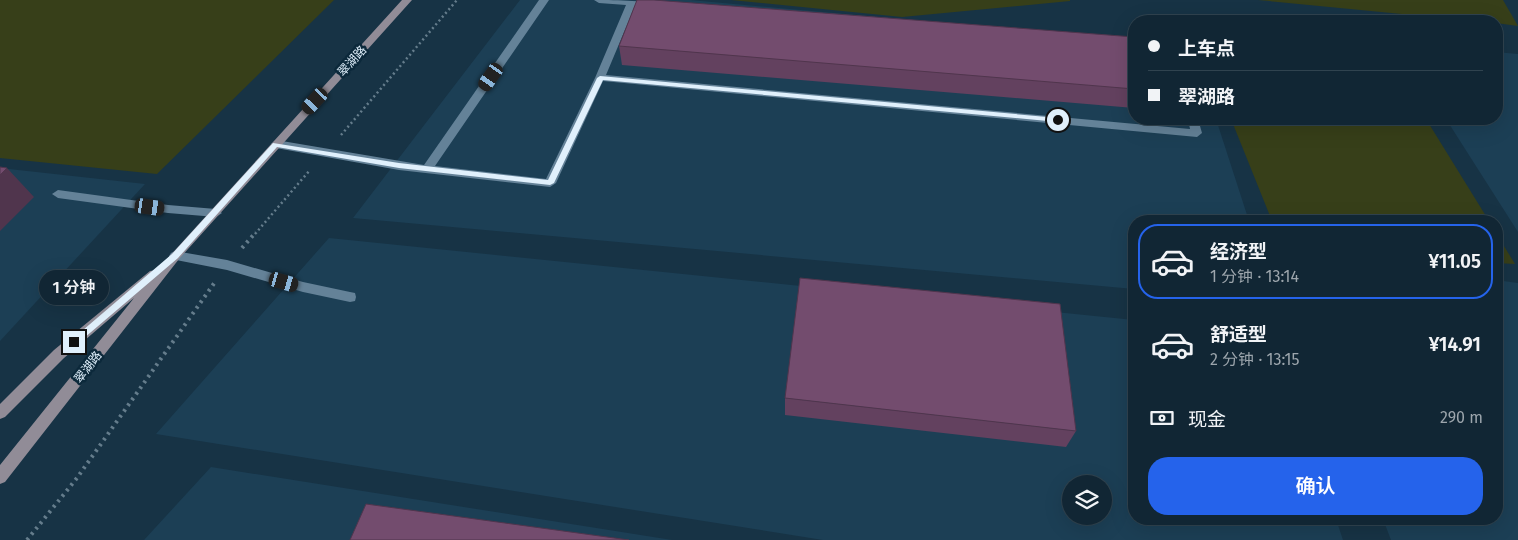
<!DOCTYPE html>
<html lang="zh">
<head>
<meta charset="utf-8">
<style>
  body { margin:0; font-family:"Fira Sans","Noto Sans SC",sans-serif; background:#1e3240; color:#f1f3f6; height:100vh; display:flex; flex-direction:column; font-size:19px; white-space:nowrap }
  * { box-sizing:border-box; margin:0 }
  p { font-size:16px; color:#9ca5ac }
  .icon { flex:none; width:28px; height:28px; fill:none; stroke:currentColor; stroke-width:2; stroke-linecap:round; stroke-linejoin:round }
  .map { position:relative; flex:1; overflow:hidden }
  .side { position:absolute; left:1128px; top:215px; width:375px; height:310px; display:flex; flex-direction:column; background:#112634; border-radius:20px; box-shadow:0 5px 20px #0002,0 0 0 1px #30434f }
  .side>* { flex:none }
  .hud { position:absolute; left:1128px; top:15px; width:375px; height:110px; border-radius:20px; box-shadow:0 5px 20px #0002,0 0 0 1px #30434f; display:grid; align-content:center; height:110px; padding:0 20px; background:#112634 }
  .buttons { position:absolute; left:1062px; top:475px; display:grid; gap:10px }
  .buttons a { display:grid; place-items:center; width:50px; height:50px; border-radius:50%; background:#112634; box-shadow:0 5px 20px #0002,0 0 0 1px #30434f; font-size:25px }
  .end { position:absolute; width:22px; height:22px; margin:-11px; border:6px solid #e0f0fc; background:#111; box-shadow:0 0 0 2px #111 }
  .from { border-radius:50% }
  .bubble { position:absolute; height:35px; border-radius:18px; background:#112634; box-shadow:0 5px 20px #0002,0 0 0 1px #30434f; font-size:16px; font-weight:600; line-height:35px; text-align:center }
  .car { position:absolute; width:15px; height:30px; margin:-15px -8px; border-radius:6px; box-shadow:0 0 4px 1px #0007; background:linear-gradient(#222 24%,#8ab4d8 0 40%,#222 0 76%,#8ab4d8 0 86%,#222 0) }
  .hud b { display:flex; align-items:center; gap:18px; height:48px; font-size:19px }
  .hud b+b { border-top:1px solid #30434f }
  .hud i { width:12px; height:12px; background:#f1f3f6 }
  ul { padding:9px 0 0; list-style:none }
  li { display:flex; align-items:center; gap:15px; height:75px; margin:0 10px 8px; padding:0 10px; border:2px solid transparent; border-radius:20px }
  li div { flex:1 }
  li b { display:block; font-size:19px }
  li em { font-style:normal; font-weight:600 }
  li.active { border-color:#2563eb }
  li>.icon { width:45px; height:45px; stroke-width:1.5 }
  .pay { display:flex; align-items:center; gap:12px; height:55px; padding:0 20px; font-size:19px }
  .pay p { margin-inline-start:auto }
  .action { display:flex; gap:10px; margin-top:auto; padding:10px 20px }
  .action a { flex:1; height:58px; border-radius:20px; background:#2563eb; color:#fff; font-size:20px; font-weight:600; line-height:58px; text-align:center }
  .map>svg:first-child { display:block }
  .built { fill:#1c3f55; fill-rule:evenodd }
  .green { fill:#373f19 }
  .lines { fill:none; stroke-linecap:round; stroke-linejoin:round }
  .path-far1 { stroke:#657d8c; stroke-width:2.5; stroke-dasharray:2 3; stroke-linecap:butt }
  .path { stroke:#657d8c; stroke-width:4; stroke-dasharray:2.5 4.5; stroke-linecap:butt }
  .lane { fill:#648298; fill-rule:evenodd }
  .secondary { fill:#918c97; fill-rule:evenodd }
  .wall { fill:#63415f }
  .shaded-wall { fill:#50354d }
  .building { fill:#734c6e; stroke:#50354d }
  .route { fill:#e0f0fc }
  .labels { text-anchor:middle; stroke-width:5; stroke-linejoin:round; paint-order:stroke }
  .street-label { font-size:12px; fill:#e0f0fc; stroke:#0c293b }
</style>
</head>
<body>
<div class="map">
<svg width="1518" height="540" viewBox="0 0 1518 540">
  <rect width="100%" height="100%" fill="#173345"/>
  <g class="built">
    <path d="M520 0H690L1134 40V119H1216L1249 221H1134V289L353 218Z"/>
    <path d="M1496 52 1518 54V232L1446 119H1496Z"/>
    <path d="M0 168 145 184 0 341Z"/>
    <path d="M329 238 1134 320V519H1336L1343 540H823L156 434ZM1071 484H1104V516H1071Z"/>
    <path d="M1496 280 1518 283V540H1391L1383 519H1496Z"/>
    <path d="M211 467 672 540H144Z"/>
  </g>
  <g class="green">
    <path d="M0 0H334L157 174 0 158Z"/>
    <path d="M731 0H1070V1L902 17Z"/>
    <path d="M1258 0H1503L1518 26 1496 23V21H1474Z"/>
    <path d="M1231 119H1426L1489 221H1272Z"/>
    <path d="M1496 233 1515 264 1496 263Z"/>
  </g>
  <g class="lines">
    <g class="path-far1">
      <path d="M341 135 457 0"/>
      <path d="M255 234 310 170"/>
    </g>
    <g class="path">
      <path d="M242 248 256 232"/>
      <path d="M27 540 77 478 215 282"/>
    </g>
    <g class="lane">
      <path d="M539 0H549L435 166 546 179 595 78 626 5 599 3 594 0C609 0 647 0 658 5L653 8 635 6 606 75 1190 129 1188 119H1198L1202 133 1197 137 603 81 556 183 550 187 399 170 276 148 271 144 276 140 424 165Z"/>
      <path d="M58 190 168 205 216 209 222 213 216 217 168 213 58 198 52 194Z"/>
      <path d="M175 251 227 260 303 282 350 292 355 293 356 297 355 301 350 302 303 292 227 270 171 259 169 256 171 253Z"/>
    </g>
    <path class="secondary" d="M402 0H412L179 259 5 482 0 484V465L134 298 64 358 5 417 0 419V404L54 350 150 271 157 270Z"/>
  </g>
  <g class="wall">
    <path d="M1134 37V108L622 65 619 46Z"/>
    <path d="M785 398 1076 431 1066 447 785 415Z"/>
  </g>
  <path class="shaded-wall" d="M7 168 34 197 0 231V175Z"/>
  <g class="building">
    <path d="M637 0H654L1134 37V89L619 46Z"/>
    <path d="M0 167 7 168 0 175Z"/>
    <path d="M800 278 1060 304 1076 431 785 398Z"/>
    <path d="M366 504 629 540H350Z"/>
  </g>
  <path class="route" d="M600 76 1058 118 1061 120 1058 122 603 80 554 183 550 185 399 168 277 147 178 258 77 344 74 345 69 342 172 254 273 143 399 163 548 180 597 78Z"/>
  <g class="labels">
    <g class="street-label">
      <text transform="translate(352 61) rotate(-48)" y="4">翠湖路</text>
      <text transform="translate(88 367) rotate(-52)" y="4">翠湖路</text>
    </g>
  </g>
</svg>
<div class="buttons">
<a><svg class="icon" aria-label="layers" viewBox="0 0 24 24"><path d="M12 4l9 5-9 5-9-5zM3 14l9 5 9-5"/></svg></a>
</div>
<i class="end from" style="left:1058px;top:120px"></i>
<i class="end" style="left:74px;top:342px"></i>
<div class="bubble" style="left:39px;top:270px;width:70px">1 分钟</div>
<i class="car" style="left:491px;top:77px;rotate:215deg"></i>
<i class="car" style="left:315px;top:101px;rotate:223deg"></i>
<i class="car" style="left:150px;top:207px;rotate:98deg"></i>
<i class="car" style="left:284px;top:282px;rotate:106deg"></i>
<div class="hud">
<b><i class="from"></i>上车点</b>
<b><i></i>翠湖路</b>
</div>
<section class="side">
<ul>
<li class="active"><svg class="icon" aria-label="car" viewBox="0 0 24 24"><path d="M5 17H2v-5l4-1 3-4h7l3 4 3 1v5h-3M9 17h6M6 11h13"/><circle cx="7" cy="17" r="2"/><circle cx="17" cy="17" r="2"/></svg><div><b>经济型</b><p>1 分钟 · 13:14</p></div><em>¥11.05</em></li>
<li><svg class="icon" aria-label="car" viewBox="0 0 24 24"><path d="M5 17H2v-5l4-1 3-4h7l3 4 3 1v5h-3M9 17h6M6 11h13"/><circle cx="7" cy="17" r="2"/><circle cx="17" cy="17" r="2"/></svg><div><b>舒适型</b><p>2 分钟 · 13:15</p></div><em>¥14.91</em></li>
</ul>
<div class="pay"><svg class="icon" aria-label="cash" viewBox="0 0 24 24"><path d="M3 7h18v10H3z"/><circle cx="12" cy="12" r="2"/></svg>现金<p>290 m</p></div>
<div class="action"><a>确认</a></div>
</section>
</div>
</body>
</html>
